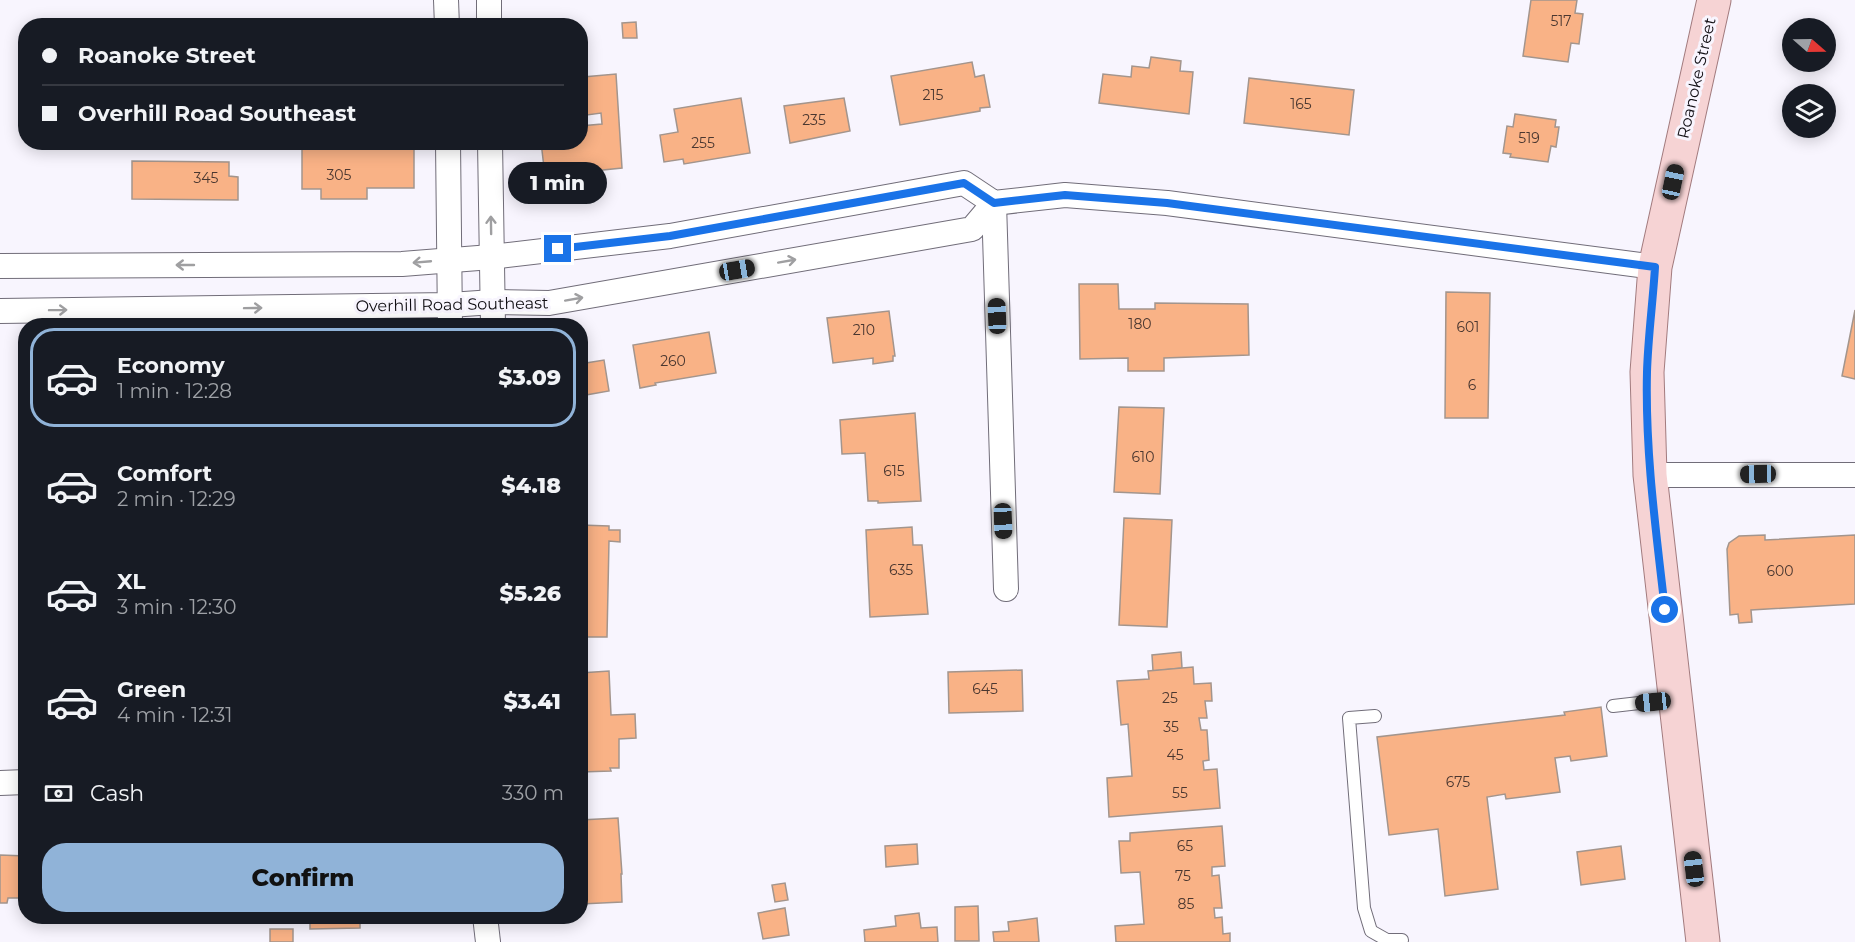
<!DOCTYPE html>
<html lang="en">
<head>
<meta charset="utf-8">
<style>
  body { margin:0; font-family:Montserrat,sans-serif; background:#20242c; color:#f1f3f6; height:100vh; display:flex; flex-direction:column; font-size:22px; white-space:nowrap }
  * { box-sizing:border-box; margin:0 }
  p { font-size:20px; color:#9ea1a6 }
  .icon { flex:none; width:33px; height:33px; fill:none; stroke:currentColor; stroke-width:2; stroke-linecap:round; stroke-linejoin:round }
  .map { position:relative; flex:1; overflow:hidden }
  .sheet { position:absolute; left:18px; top:318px; width:570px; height:606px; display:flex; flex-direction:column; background:#171b24; border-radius:24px; box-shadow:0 3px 15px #0003 }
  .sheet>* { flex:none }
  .banner { position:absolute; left:18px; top:18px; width:570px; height:132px; border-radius:24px; box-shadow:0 3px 15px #0003; display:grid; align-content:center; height:132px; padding:0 24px; background:#171b24 }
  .needle { width:39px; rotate:110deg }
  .tools { position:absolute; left:1782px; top:18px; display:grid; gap:12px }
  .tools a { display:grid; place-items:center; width:54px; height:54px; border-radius:50%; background:#171b24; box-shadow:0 3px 15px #0003; font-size:30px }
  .end { position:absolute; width:27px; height:27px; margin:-14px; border:8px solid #1a73e8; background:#fff; box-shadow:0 0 0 3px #fff }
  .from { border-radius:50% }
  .bubble { position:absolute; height:42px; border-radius:21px; background:#171b24; box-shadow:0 3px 15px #0003; font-size:20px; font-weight:800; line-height:42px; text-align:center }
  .car { position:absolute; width:18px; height:36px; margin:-18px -9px; border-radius:8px; box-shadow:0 0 4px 2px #0007; background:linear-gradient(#222 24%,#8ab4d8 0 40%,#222 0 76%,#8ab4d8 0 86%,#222 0) }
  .banner b { display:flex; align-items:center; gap:21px; height:57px; font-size:22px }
  .banner b+b { border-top:2px solid #363941 }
  .banner i { width:15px; height:15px; background:#f1f3f6 }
  ul { padding:10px 0 0; list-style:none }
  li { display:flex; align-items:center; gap:18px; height:99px; margin:0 12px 9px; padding:0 12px; border:3px solid transparent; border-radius:24px }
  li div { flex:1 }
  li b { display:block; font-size:22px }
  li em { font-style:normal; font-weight:800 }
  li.selected { border-color:#90b3d8 }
  li>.icon { width:54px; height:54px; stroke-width:1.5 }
  .pay { display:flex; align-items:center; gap:15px; height:66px; padding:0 24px; font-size:22px }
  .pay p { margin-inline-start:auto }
  .button { display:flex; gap:12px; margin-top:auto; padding:12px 24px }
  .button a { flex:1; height:69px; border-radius:24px; background:#90b3d8; color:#111; font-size:24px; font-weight:800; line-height:69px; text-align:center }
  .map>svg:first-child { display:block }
  .building { fill:#f9b286; stroke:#a3958d; stroke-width:1.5 }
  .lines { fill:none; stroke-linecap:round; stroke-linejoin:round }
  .lane-casing { stroke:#716d79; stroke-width:14 }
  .street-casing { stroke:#716d79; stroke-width:26 }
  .primary-casing { stroke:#a27b7e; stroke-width:35 }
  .lane { stroke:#fff; stroke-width:12 }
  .street { stroke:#fff; stroke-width:24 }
  .primary { stroke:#f6d3d4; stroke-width:33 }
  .oneway { stroke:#9f9fa1 }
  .route { stroke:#1a73e8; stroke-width:8 }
  .labels { text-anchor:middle; stroke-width:6; stroke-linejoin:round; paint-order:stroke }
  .number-label { font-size:14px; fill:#4a3730 }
  .street-label { font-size:16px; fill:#100e13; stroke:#f8f5fe }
</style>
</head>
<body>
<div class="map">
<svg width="1855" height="942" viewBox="0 0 1855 942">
  <rect width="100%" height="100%" fill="#f8f5fe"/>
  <g class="building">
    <path d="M1531 0H1577L1575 13 1583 14 1579 44 1571 43 1568 62 1523 56Z"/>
    <path d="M636 22 637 38H623L622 23Z"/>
    <path d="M1151 57 1181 61 1180 71 1193 72 1189 114 1099 103 1103 74 1131 77 1132 66 1149 68Z"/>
    <path d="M972 62 975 77 984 75 990 107 980 108V111L900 125 891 76Z"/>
    <path d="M616 74 622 168 545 176 541 142H580V126L602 124 601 113 587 115 583 77Z"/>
    <path d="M1249 78 1354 90 1349 135 1244 123Z"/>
    <path d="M741 98 750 153 684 164 683 159 664 162 660 135 678 132 674 109Z"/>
    <path d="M844 98 850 131 790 143 784 106Z"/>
    <path d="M1515 114 1556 120 1555 127H1559L1556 147 1551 146 1548 162 1510 157 1511 154 1503 153 1507 126 1513 127Z"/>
    <path d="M302 145H414V188H367V199H321V189H302Z"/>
    <path d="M132 161 229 162V176L238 177V200L132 199Z"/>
    <path d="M1079 284H1118L1119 309H1155V303L1248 304 1249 355 1164 358V371H1128V358L1080 359Z"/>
    <path d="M1446 292 1490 293 1488 418H1445Z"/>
    <path d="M1855 310V379L1842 376Z"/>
    <path d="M889 311 895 356H893V361L873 364V358L833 363 827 318Z"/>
    <path d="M709 332 716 373 655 383 656 385 640 388 633 345Z"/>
    <path d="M604 360 609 391 580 396V364Z"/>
    <path d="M1119 407 1164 408 1160 494 1114 492Z"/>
    <path d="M915 413 921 501 878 503V501H868L865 453 842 454 840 420Z"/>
    <path d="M1124 518 1172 520 1167 627 1119 625Z"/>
    <path d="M580 525 609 526V530H620V542L609 541 607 637H580Z"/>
    <path d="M912 527 913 545H922L928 614 870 617 866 530Z"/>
    <path d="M1765 535V540L1855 535V604L1751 610 1752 622 1739 623 1738 614 1730 615 1727 549 1729 543 1739 536Z"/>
    <path d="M1181 652 1182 668 1153 671 1152 655Z"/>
    <path d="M1193 667 1194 684 1211 683 1212 701H1205L1207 718H1199L1201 730H1207L1209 760 1203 761 1204 770 1217 769 1220 808 1109 817 1107 778 1132 776 1128 724 1121 725 1117 681 1149 679 1148 671Z"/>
    <path d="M1022 670 1023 711 949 713 948 672Z"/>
    <path d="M609 671 611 715 635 714 636 738 619 739V768H610L611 771 580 772V673Z"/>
    <path d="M1601 707 1607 756 1571 761 1570 756 1555 758 1560 792 1506 799 1505 794 1487 797 1498 889 1445 896 1438 829 1389 835 1377 737 1565 715 1564 712Z"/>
    <path d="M618 818 622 874H621L622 902 581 904 580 820Z"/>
    <path d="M1222 826 1225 866 1212 867V876L1219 875 1222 908H1214L1215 918 1222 917 1223 934 1230 933V942H1116L1115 926 1144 924 1140 872 1121 873 1119 841H1130V833Z"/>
    <path d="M917 844 918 864 886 867 885 846Z"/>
    <path d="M1621 846 1625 879 1581 885 1577 852Z"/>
    <path d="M0 855 26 856V898H8L7 903H0Z"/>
    <path d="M785 883 788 900 775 902 772 885Z"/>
    <path d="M978 906 979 941H955V907Z"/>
    <path d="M785 908 789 935 763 939 758 913Z"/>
    <path d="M919 913 921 928 937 927 938 942H865L864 930 896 926 895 916Z"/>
    <path d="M310 916H360V928L310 929Z"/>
    <path d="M1037 918 1039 942H994L993 932 1009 931 1008 922Z"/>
    <rect x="270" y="929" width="23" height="13"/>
  </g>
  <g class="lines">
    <defs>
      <g id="lane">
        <path d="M1613 706 1674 699"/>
        <path d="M1375 716 1349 718 1364 908 1371 931 1387 940H1402"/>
      </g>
      <g id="street">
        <path d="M446 0 447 26"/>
        <path d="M489 0V26"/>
        <path d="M448 142 450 326"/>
        <path d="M490 142 493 326"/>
        <path d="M994 203 1006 589"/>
        <path d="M0 266 402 264 491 257 670 236 964 183 994 203 1065 195 1167 203 1655 267"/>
        <path d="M0 311 450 305 493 302 549 303 972 229 994 203"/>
        <path d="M1650 475H1855"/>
        <path d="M0 783 26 782"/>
        <path d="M485 916 488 942"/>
      </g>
      <path id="primary" d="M1703 942 1650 475 1647 372 1655 267 1714 0"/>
    </defs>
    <use href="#lane" class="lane-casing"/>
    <use href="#street" class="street-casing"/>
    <use href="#primary" class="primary-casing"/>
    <use href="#lane" class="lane"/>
    <use href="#street" class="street"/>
    <use href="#primary" class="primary"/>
  </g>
  <defs><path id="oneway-shaft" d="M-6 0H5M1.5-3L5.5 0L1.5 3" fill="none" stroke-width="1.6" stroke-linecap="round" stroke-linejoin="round" transform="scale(1.5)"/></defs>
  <g class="oneway">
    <use href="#oneway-shaft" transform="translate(491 225) rotate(-91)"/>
    <use href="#oneway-shaft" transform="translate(787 261) rotate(-10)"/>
    <use href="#oneway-shaft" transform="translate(422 262) rotate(175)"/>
    <use href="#oneway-shaft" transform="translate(185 265) rotate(180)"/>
    <use href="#oneway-shaft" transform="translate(574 299) rotate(-10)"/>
    <use href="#oneway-shaft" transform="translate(253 308) rotate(-1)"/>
    <use href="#oneway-shaft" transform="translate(58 310) rotate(-1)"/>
  </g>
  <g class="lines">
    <path class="route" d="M558 249 670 236 964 183 994 203 1065 195 1167 203 1655 267C1653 301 1648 337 1647 372 1645 451 1656 531 1665 610"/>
  </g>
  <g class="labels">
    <g class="number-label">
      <text x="1561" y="26">517</text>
      <text x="933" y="100">215</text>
      <text x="1301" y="109">165</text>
      <text x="814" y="125">235</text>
      <text x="1529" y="143">519</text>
      <text x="703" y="148">255</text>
      <text x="339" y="180">305</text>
      <text x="206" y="183">345</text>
      <text x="1140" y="329">180</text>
      <text x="1468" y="332">601</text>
      <text x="864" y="335">210</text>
      <text x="673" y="366">260</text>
      <text x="1472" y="390">6</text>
      <text x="1143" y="462">610</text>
      <text x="894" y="476">615</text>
      <text x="901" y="575">635</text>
      <text x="1780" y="576">600</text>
      <text x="985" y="694">645</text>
      <text x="1170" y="703">25</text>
      <text x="1171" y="732">35</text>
      <text x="1175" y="760">45</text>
      <text x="1458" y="787">675</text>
      <text x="1180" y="798">55</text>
      <text x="1185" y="851">65</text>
      <text x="1183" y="881">75</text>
      <text x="1186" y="909">85</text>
    </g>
    <g class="street-label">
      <text transform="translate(1696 78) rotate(-77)" y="6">Roanoke Street</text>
      <text transform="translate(452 304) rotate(-1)" y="6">Overhill Road Southeast</text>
    </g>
  </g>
</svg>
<div class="tools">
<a><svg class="needle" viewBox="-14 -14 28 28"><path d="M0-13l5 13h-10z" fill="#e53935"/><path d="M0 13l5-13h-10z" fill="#9ea1a6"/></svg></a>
<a><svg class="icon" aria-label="layers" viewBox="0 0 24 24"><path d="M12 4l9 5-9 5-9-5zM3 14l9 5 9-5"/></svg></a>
</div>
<i class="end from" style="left:1665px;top:610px"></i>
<i class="end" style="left:558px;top:249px"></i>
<div class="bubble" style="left:508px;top:162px;width:99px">1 min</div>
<i class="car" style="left:1673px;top:182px;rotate:12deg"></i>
<i class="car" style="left:737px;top:270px;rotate:80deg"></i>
<i class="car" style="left:997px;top:316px;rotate:358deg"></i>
<i class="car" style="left:1758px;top:474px;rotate:269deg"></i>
<i class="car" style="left:1003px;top:521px;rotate:178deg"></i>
<i class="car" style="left:1653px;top:702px;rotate:264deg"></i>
<i class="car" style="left:1694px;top:869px;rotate:353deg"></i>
<div class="banner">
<b><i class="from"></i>Roanoke Street</b>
<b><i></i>Overhill Road Southeast</b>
</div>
<section class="sheet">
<ul>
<li class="selected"><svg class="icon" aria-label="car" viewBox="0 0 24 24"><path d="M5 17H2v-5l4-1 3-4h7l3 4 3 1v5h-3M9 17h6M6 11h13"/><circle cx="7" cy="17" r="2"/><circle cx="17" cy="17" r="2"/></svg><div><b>Economy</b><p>1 min · 12:28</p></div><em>$3.09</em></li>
<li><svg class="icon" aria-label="car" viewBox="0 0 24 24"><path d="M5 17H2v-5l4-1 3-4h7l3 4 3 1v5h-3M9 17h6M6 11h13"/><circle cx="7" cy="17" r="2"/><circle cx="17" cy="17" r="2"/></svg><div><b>Comfort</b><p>2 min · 12:29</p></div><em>$4.18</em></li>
<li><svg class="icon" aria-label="car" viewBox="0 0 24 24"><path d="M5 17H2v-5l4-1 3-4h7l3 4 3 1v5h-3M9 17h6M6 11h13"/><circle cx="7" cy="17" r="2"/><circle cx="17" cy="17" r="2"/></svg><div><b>XL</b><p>3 min · 12:30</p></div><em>$5.26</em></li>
<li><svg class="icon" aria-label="car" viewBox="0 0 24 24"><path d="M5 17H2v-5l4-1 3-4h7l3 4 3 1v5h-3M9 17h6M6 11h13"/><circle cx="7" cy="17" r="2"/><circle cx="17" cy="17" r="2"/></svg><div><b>Green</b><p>4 min · 12:31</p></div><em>$3.41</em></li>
</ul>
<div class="pay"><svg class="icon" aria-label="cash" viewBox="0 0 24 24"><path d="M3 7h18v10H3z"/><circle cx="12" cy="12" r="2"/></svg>Cash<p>330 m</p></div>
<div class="button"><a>Confirm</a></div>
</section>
</div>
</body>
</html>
